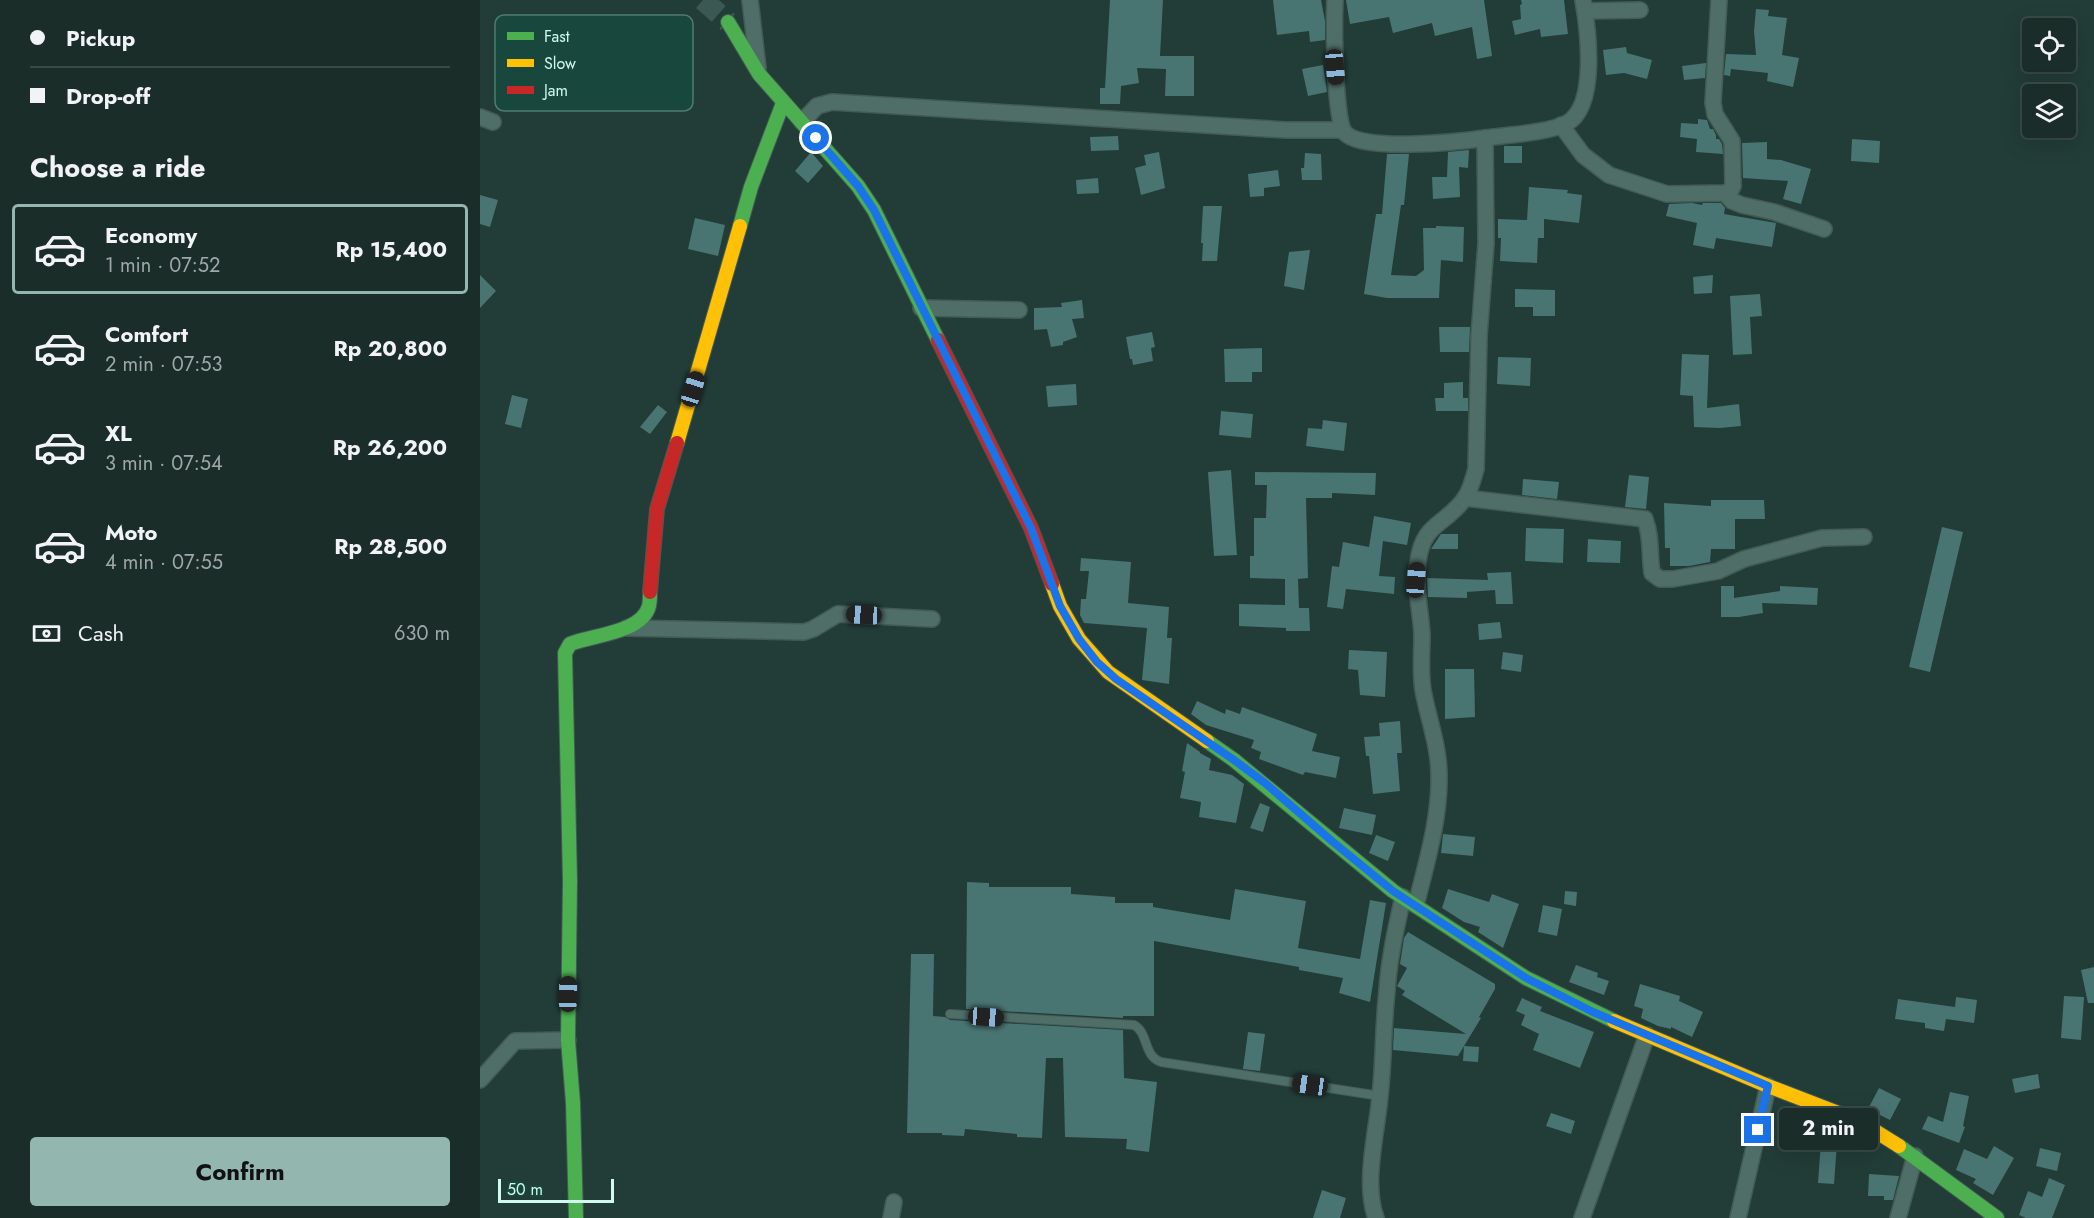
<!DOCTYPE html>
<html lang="en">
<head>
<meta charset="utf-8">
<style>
  body { margin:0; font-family:Jost,sans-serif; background:#273935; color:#f1f3f6; height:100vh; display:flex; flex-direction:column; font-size:22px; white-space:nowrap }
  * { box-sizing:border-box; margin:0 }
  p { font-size:20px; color:#9fa8a8 }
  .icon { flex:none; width:33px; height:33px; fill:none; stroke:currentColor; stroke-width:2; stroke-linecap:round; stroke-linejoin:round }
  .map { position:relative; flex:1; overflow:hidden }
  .panel { display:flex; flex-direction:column; background:#1a2d29; width:480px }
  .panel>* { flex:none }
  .guide { display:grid; align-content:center; height:132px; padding:0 30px; background:#1a2d29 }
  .controls { position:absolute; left:1542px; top:18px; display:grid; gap:12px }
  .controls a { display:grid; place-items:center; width:54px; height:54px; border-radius:6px; background:#1a2d29; box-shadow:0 6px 24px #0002,0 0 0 2px #384946; font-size:30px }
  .scale { position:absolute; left:18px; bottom:15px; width:116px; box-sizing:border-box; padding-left:6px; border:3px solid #d0f9ef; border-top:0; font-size:16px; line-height:21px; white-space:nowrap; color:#d0f9ef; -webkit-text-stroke:4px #18473d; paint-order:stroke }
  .end { position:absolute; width:27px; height:27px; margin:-14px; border:8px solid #1a73e8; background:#fff; box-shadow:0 0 0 3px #fff }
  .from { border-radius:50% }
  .bubble { position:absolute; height:42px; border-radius:6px; background:#1a2d29; box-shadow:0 6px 24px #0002,0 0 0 2px #384946; font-size:20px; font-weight:700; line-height:42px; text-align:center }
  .car { position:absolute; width:18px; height:36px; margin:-18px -9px; border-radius:8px; box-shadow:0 0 4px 2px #0007; background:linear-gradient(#222 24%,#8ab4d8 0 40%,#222 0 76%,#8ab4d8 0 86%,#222 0) }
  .guide b { display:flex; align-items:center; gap:21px; height:57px; font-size:22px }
  .guide b+b { border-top:2px solid #384946 }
  .guide i { width:15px; height:15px; background:#f1f3f6 }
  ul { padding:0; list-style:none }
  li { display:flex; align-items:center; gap:18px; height:90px; margin:0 12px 9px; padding:0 18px; border:3px solid transparent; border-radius:6px }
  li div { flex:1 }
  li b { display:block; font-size:22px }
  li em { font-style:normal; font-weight:700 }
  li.selected { border-color:#93b7af }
  li>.icon { width:54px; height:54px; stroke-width:1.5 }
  h2 { padding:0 30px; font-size:27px; line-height:72px }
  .pay { display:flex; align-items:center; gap:15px; height:66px; padding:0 30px; font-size:22px }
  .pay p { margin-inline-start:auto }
  .button { display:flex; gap:12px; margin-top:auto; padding:12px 30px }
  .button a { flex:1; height:69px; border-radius:6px; background:#93b7af; color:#111; font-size:24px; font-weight:700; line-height:69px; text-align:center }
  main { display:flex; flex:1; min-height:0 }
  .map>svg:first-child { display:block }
  .building { fill:#487472 }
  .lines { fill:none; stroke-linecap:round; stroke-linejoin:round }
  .secondary-tunnel { stroke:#3c5853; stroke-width:21; stroke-dasharray:21 10; stroke-linecap:butt }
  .lane-casing { stroke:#445a55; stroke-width:10 }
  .street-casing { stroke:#445a55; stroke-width:18 }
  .fast-casing { stroke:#445a55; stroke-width:16 }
  .slow-casing { stroke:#445a55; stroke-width:16 }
  .jam-casing { stroke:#445a55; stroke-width:16 }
  .lane { stroke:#4f6e68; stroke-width:8 }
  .street { stroke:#4f6e68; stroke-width:15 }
  .fast { stroke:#4caf50; stroke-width:14 }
  .slow { stroke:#ffc107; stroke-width:14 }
  .jam { stroke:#c62828; stroke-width:14 }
  .route { stroke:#1a73e8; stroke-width:8 }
  .key { fill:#18473d; stroke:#4f7c72; stroke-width:1.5 }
  .key-label { font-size:16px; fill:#d0f9ef }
</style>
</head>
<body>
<main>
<section class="panel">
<div class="guide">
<b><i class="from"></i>Pickup</b>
<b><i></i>Drop-off</b>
</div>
<h2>Choose a ride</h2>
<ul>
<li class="selected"><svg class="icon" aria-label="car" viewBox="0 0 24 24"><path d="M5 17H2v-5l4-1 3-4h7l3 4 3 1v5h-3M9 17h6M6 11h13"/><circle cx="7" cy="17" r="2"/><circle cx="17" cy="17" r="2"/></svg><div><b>Economy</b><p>1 min · 07:52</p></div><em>Rp 15,400</em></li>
<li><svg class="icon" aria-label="car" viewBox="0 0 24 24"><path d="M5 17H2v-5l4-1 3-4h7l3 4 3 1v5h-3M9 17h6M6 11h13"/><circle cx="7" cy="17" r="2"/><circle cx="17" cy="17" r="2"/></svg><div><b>Comfort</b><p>2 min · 07:53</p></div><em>Rp 20,800</em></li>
<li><svg class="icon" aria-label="car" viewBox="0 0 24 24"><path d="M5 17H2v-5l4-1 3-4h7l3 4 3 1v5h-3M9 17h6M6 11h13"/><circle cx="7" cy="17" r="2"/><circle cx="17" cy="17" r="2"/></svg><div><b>XL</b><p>3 min · 07:54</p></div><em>Rp 26,200</em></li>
<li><svg class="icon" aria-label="car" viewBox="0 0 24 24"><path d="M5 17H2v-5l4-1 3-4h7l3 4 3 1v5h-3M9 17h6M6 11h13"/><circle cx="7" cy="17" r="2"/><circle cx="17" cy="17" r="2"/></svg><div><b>Moto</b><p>4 min · 07:55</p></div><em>Rp 28,500</em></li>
</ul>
<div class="pay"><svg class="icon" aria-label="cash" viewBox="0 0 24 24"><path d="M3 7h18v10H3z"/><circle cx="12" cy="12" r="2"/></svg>Cash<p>630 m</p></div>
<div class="button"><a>Confirm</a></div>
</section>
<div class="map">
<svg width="1614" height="1218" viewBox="0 0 1614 1218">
  <rect width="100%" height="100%" fill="#223c37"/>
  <g class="building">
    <path d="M630 0H683L680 56H714V96H685L686 69 657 68 659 83 641 86 640 104H620V88H625Z"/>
    <path d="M793 0H841L845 21V40L830 42 829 31 797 35Z"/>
    <path d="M866 0H1004L1012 56 997 59 992 27 955 36 952 23 913 33 909 17 870 24Z"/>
    <path d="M1041 0H1084L1088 34 1061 37 1060 29 1035 35 1032 21 1041 19 1040 5 1042 4Z"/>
    <path d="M1276 9 1289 10 1288 16 1307 18 1302 55 1319 58 1313 87 1287 81 1288 73 1251 69 1250 76 1244 75 1246 54 1276 55 1274 31Z"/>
    <path d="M1146 47 1147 53 1172 60 1167 79 1144 73 1126 75 1123 50Z"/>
    <path d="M1226 63 1225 78 1204 80 1202 66Z"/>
    <path d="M843 65 847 92 828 96 822 69Z"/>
    <path d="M1218 119 1227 120 1230 129H1233L1236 135V139H1239L1242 144 1243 154 1216 152 1217 139 1200 137 1201 123 1218 124Z"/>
    <path d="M638 136 639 150 611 151 610 137Z"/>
    <path d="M1372 139 1400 141 1399 163 1371 161Z"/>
    <path d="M1287 142V159L1301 160 1331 169 1321 204 1303 199 1308 181 1263 178 1262 143Z"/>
    <rect x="1024" y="146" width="18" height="17"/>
    <path d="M989 150 988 168 979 167 980 197 953 199 952 177H967L968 152Z"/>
    <path d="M331 152 343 166 328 183 315 171Z"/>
    <path d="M679 152 685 188 661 195 655 168 666 165 664 155Z"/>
    <path d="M825 153 841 154 842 180H822L821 168H824Z"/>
    <path d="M907 154H929L924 205H921L911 275 936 276 944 270 943 228H956V226L984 227 983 262 961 260 959 298H907L884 294 896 214H902Z"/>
    <path d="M798 170 800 186 784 188V196L770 197 768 174Z"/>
    <path d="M618 178 619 193 597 194 596 180Z"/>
    <path d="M1049 187 1088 190 1087 193 1102 195 1099 223 1064 219V238H1058L1057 263 1020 261 1021 238H1018V219L1047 220Z"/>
    <path d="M0 195 18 200 10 227 0 224Z"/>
    <path d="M1212 203 1222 205 1223 203H1241L1245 208 1244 214 1296 223 1292 247 1236 238 1234 249 1213 245 1217 223 1186 216 1189 204Z"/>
    <path d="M723 206H742L737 261H722L723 243H721Z"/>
    <path d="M215 218 245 225 238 256 208 249Z"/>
    <path d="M830 250 824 290 804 286 809 252Z"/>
    <path d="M0 275 16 291 0 308Z"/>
    <path d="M1233 275 1232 293 1214 294 1213 277Z"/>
    <path d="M1035 289 1075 290V316H1053V307H1035Z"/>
    <path d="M1280 294 1282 316 1270 317 1272 354 1253 355 1250 296Z"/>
    <path d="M602 300 604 318 592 319 597 337 583 342V345L571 347 567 329 554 330V308L582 307 581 303Z"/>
    <path d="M959 327H990L989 352H960Z"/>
    <path d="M672 332 675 347 671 348 673 361 653 365 652 359H650L646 337Z"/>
    <path d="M782 348V372H772V382H745L744 349Z"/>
    <path d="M1202 354 1229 355 1227 408 1259 404 1261 426 1240 428 1214 427 1213 396 1200 395Z"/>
    <path d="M1018 357 1051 358 1050 386 1017 384Z"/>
    <path d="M983 382V398H988V411H956L955 398H964V383Z"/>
    <path d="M596 384 597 405 568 407 566 386Z"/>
    <path d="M32 395 48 399 41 428 25 424Z"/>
    <path d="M178 405 187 412 170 434 160 427Z"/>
    <path d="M741 411 773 414 771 438 739 435Z"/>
    <path d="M843 420 867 423 864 451 826 446 828 428 842 429Z"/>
    <path d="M751 470 757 555 734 556 728 472Z"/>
    <path d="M775 472 896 473 895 495 852 493V498H826L828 578 818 579 819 608H829L830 631H806V628L759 626V604L805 605V579L770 578V556H774V518H786L787 485H775Z"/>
    <path d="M1149 475 1169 477 1166 509 1145 507Z"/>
    <path d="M1043 479 1079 482 1077 499 1042 495Z"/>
    <path d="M1231 500H1284L1285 519H1255V549H1231L1230 562 1209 566H1190V548H1185L1184 503 1231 506Z"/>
    <path d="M894 516 931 523 927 545 903 541 899 576 915 577 914 594 866 589 863 609 847 607 852 566 859 567 863 542 889 547Z"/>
    <path d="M1462 527 1483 532 1450 672 1429 667Z"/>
    <path d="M1046 528 1084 529 1083 563 1045 561Z"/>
    <path d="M961 534H978V549H951Z"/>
    <path d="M1108 539 1141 541 1140 563 1107 562Z"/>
    <path d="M601 558 651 562 648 603 689 607 687 638H692L689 684 662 680 667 628 604 623 600 615 601 599H606L609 571H600Z"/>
    <path d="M1031 572 1033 604H1016L1015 590 987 592V598L948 597 947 578 1008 580 1007 573Z"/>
    <path d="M1241 586H1254V598L1300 591V586L1338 588 1337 605 1282 603 1283 613 1259 617H1241Z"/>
    <path d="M1020 622 1022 638 999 640 998 624Z"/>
    <path d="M869 650 907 652 905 697 880 695 878 670 868 669Z"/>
    <path d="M1023 652 1043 655 1041 672 1021 669Z"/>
    <path d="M965 669H994L995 717 965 719Z"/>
    <path d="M717 701 745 714 746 709 760 714 762 707 837 734 832 751 860 757 856 778 825 772 823 775 779 759 781 752 771 748 774 740 726 725 711 714Z"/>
    <path d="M920 721 922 753H917L920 791 893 794 889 756H886L884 737 900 736 899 723Z"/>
    <path d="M707 743 720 752V753L731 759 729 770 752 775 764 784 756 823 719 817 721 802 700 798 705 772 702 771Z"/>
    <path d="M780 803 790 807 783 832 770 828Z"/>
    <path d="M864 808 896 815 892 835 859 828Z"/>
    <path d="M963 834 995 837 993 856 961 853Z"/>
    <path d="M896 835 915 842 908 861 889 853Z"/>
    <path d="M487 882 509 883V887H591V894L635 897V903H673V907L750 920 755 889 826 901 818 948 880 959 890 900 906 903 890 1002 859 993 863 978 819 970V967L674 941V1016H643V1018L486 1009Z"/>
    <path d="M968 889 1009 902 1012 894 1039 904 1023 948 998 932 1000 927 984 922 962 908Z"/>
    <path d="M1085 891 1097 892 1096 906 1084 904Z"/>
    <path d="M1063 905 1082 909 1077 936 1058 932Z"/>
    <path d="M928 932 1015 984V989L999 1017 1001 1018 978 1056 913 1050 914 1028 986 1034 922 995 925 991 917 986 927 968 920 964 924 938Z"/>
    <path d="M431 954H454L453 1016 465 1017 470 1020 643 1030 644 1078 677 1082 669 1152 646 1149 647 1139 585 1137 583 1058H566L562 1138 537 1137V1134L485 1129 484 1136 462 1135V1133H427Z"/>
    <path d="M1096 965 1118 973 1117 977 1129 981 1124 995 1089 982Z"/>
    <path d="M1614 967V1003H1608L1601 970Z"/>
    <path d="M1160 984 1200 996 1199 1001 1223 1012 1212 1037 1191 1027V1029L1178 1026 1161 1018 1163 1009 1154 1006Z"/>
    <path d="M1584 996 1604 997 1601 1040 1581 1038Z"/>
    <path d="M1476 997 1497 1000 1494 1023 1466 1019 1464 1031 1445 1028V1023L1415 1019 1418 999 1475 1007Z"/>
    <path d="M1042 998 1062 1007 1060 1011 1114 1032 1100 1068 1053 1050 1059 1034 1041 1025 1045 1015 1036 1011Z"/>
    <path d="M768 1032 785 1034 780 1071 763 1069Z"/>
    <path d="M984 1046 999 1047 998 1062 983 1061Z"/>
    <path d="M1558 1074 1560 1088 1535 1093 1532 1079Z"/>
    <path d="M1399 1088 1421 1099 1410 1120 1388 1109Z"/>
    <path d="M1470 1092 1489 1096 1483 1126 1485 1127 1479 1143 1442 1129 1448 1116 1463 1122Z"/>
    <path d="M1071 1113 1095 1121 1091 1134 1066 1126Z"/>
    <path d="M1341 1141 1357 1143 1354 1184 1338 1183Z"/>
    <path d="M1514 1146 1534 1158 1513 1195 1493 1183 1496 1179 1476 1170 1484 1149 1507 1159Z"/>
    <path d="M1560 1148 1581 1153 1577 1171 1556 1166Z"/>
    <path d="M1389 1174 1419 1176 1413 1200H1404V1196H1388Z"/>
    <path d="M1569 1178 1585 1185 1572 1218H1546L1539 1215 1548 1191 1562 1197Z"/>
    <path d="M842 1190 866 1198 860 1218H833Z"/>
  </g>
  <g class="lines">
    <path class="secondary-tunnel" d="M223 0 248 22"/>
    <defs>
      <path id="lane" d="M470 1014 654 1025C669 1033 663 1056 681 1062L900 1096"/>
      <g id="street">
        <path d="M270 0 278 68"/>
        <path d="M855 0C854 21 854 120 865 133 882 152 979 142 1005 138"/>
        <path d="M1105 11 1160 10"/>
        <path d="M0 117 13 122"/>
        <path d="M322 122 337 106 352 102 806 130H863"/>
        <path d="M1081 125 1103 155 1129 175 1187 194 1245 193 1251 190 1253 186 1252 141 1235 114 1233 103 1239 0"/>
        <path d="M1245 193 1252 201 1262 205 1294 212 1344 229"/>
        <path d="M441 308 539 310"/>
        <path d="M985 498 1165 519C1172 538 1169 553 1172 573L1180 579H1193L1238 571 1264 559 1342 538 1384 537"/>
        <path d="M147 628 324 632 333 629 358 614 452 619"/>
        <path d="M936 905C946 864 960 819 959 775 959 746 948 718 943 690 940 672 942 653 942 635 941 611 934 587 938 562 943 522 965 526 985 498 991 489 993 479 996 469L999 336 1006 243 1005 138C1026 135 1069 133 1087 123 1118 106 1108 29 1103 0"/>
        <path d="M0 1080 35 1041 88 1040"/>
        <path d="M411 1218 414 1202"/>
        <path d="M896 1218C883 1183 897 1132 900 1096 904 1061 903 1026 907 991 909 959 916 928 923 897"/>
        <path d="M1102 1218 1167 1035"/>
        <path d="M1258 1218 1288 1086"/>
        <path d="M1418 1218 1435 1156"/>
      </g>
      <g id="fast">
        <path d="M248 22 279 74 378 186 394 210 458 340"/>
        <path d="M260 226 271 187 303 103"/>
        <path d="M727 741 754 760 913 891 1046 978 1134 1021"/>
        <path d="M1419 1146 1517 1218"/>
        <path d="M96 1218 93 1103 88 1040 90 881 85 653 90 644C112 635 162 633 169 606 170 602 170 596 170 592"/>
      </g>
      <g id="slow">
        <path d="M197 443 260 226"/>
        <path d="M572 584 580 606 599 639 628 672 727 741"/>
        <path d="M1134 1021 1288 1086 1379 1121 1419 1146"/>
      </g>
      <g id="jam">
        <path d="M458 340 551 528 572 584"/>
        <path d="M170 592 177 509 197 443"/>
      </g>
    </defs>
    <use href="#lane" class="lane-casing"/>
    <use href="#street" class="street-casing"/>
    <use href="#fast" class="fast-casing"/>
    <use href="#slow" class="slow-casing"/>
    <use href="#jam" class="jam-casing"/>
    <use href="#lane" class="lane"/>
    <use href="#street" class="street"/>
    <use href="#fast" class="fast"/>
    <use href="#slow" class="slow"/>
    <use href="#jam" class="jam"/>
  </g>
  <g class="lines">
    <path class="route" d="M336 138 378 186 394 210 551 528 580 606 599 639 617 662 636 679 754 760 785 783 853 842 913 891 1046 978 1113 1012 1288 1086 1278 1130"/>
  </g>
  <rect x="15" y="15" width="198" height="96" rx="9" class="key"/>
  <rect x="27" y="32" width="27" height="8" fill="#4caf50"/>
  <rect x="27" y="59" width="27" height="8" fill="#ffc107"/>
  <rect x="27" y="86" width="27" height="8" fill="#c62828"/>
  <g class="key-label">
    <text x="64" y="42">Fast</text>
    <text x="64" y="69">Slow</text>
    <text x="64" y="96">Jam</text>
  </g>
</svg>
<div class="controls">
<a><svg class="icon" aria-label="locate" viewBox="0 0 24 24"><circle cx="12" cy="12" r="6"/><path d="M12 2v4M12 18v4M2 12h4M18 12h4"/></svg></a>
<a><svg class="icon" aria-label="layers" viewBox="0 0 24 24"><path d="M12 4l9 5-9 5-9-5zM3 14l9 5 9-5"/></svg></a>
</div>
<div class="scale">50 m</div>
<i class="end from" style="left:336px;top:138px"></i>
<i class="end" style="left:1278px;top:1130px"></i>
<div class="bubble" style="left:1299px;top:1108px;width:99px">2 min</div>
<i class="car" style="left:855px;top:67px;rotate:175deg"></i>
<i class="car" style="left:213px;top:389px;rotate:17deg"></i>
<i class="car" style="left:936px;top:580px;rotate:4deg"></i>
<i class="car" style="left:384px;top:615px;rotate:273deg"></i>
<i class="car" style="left:88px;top:994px;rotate:1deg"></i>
<i class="car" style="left:506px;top:1017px;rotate:94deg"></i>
<i class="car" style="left:830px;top:1085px;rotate:278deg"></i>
</div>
</main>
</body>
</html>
